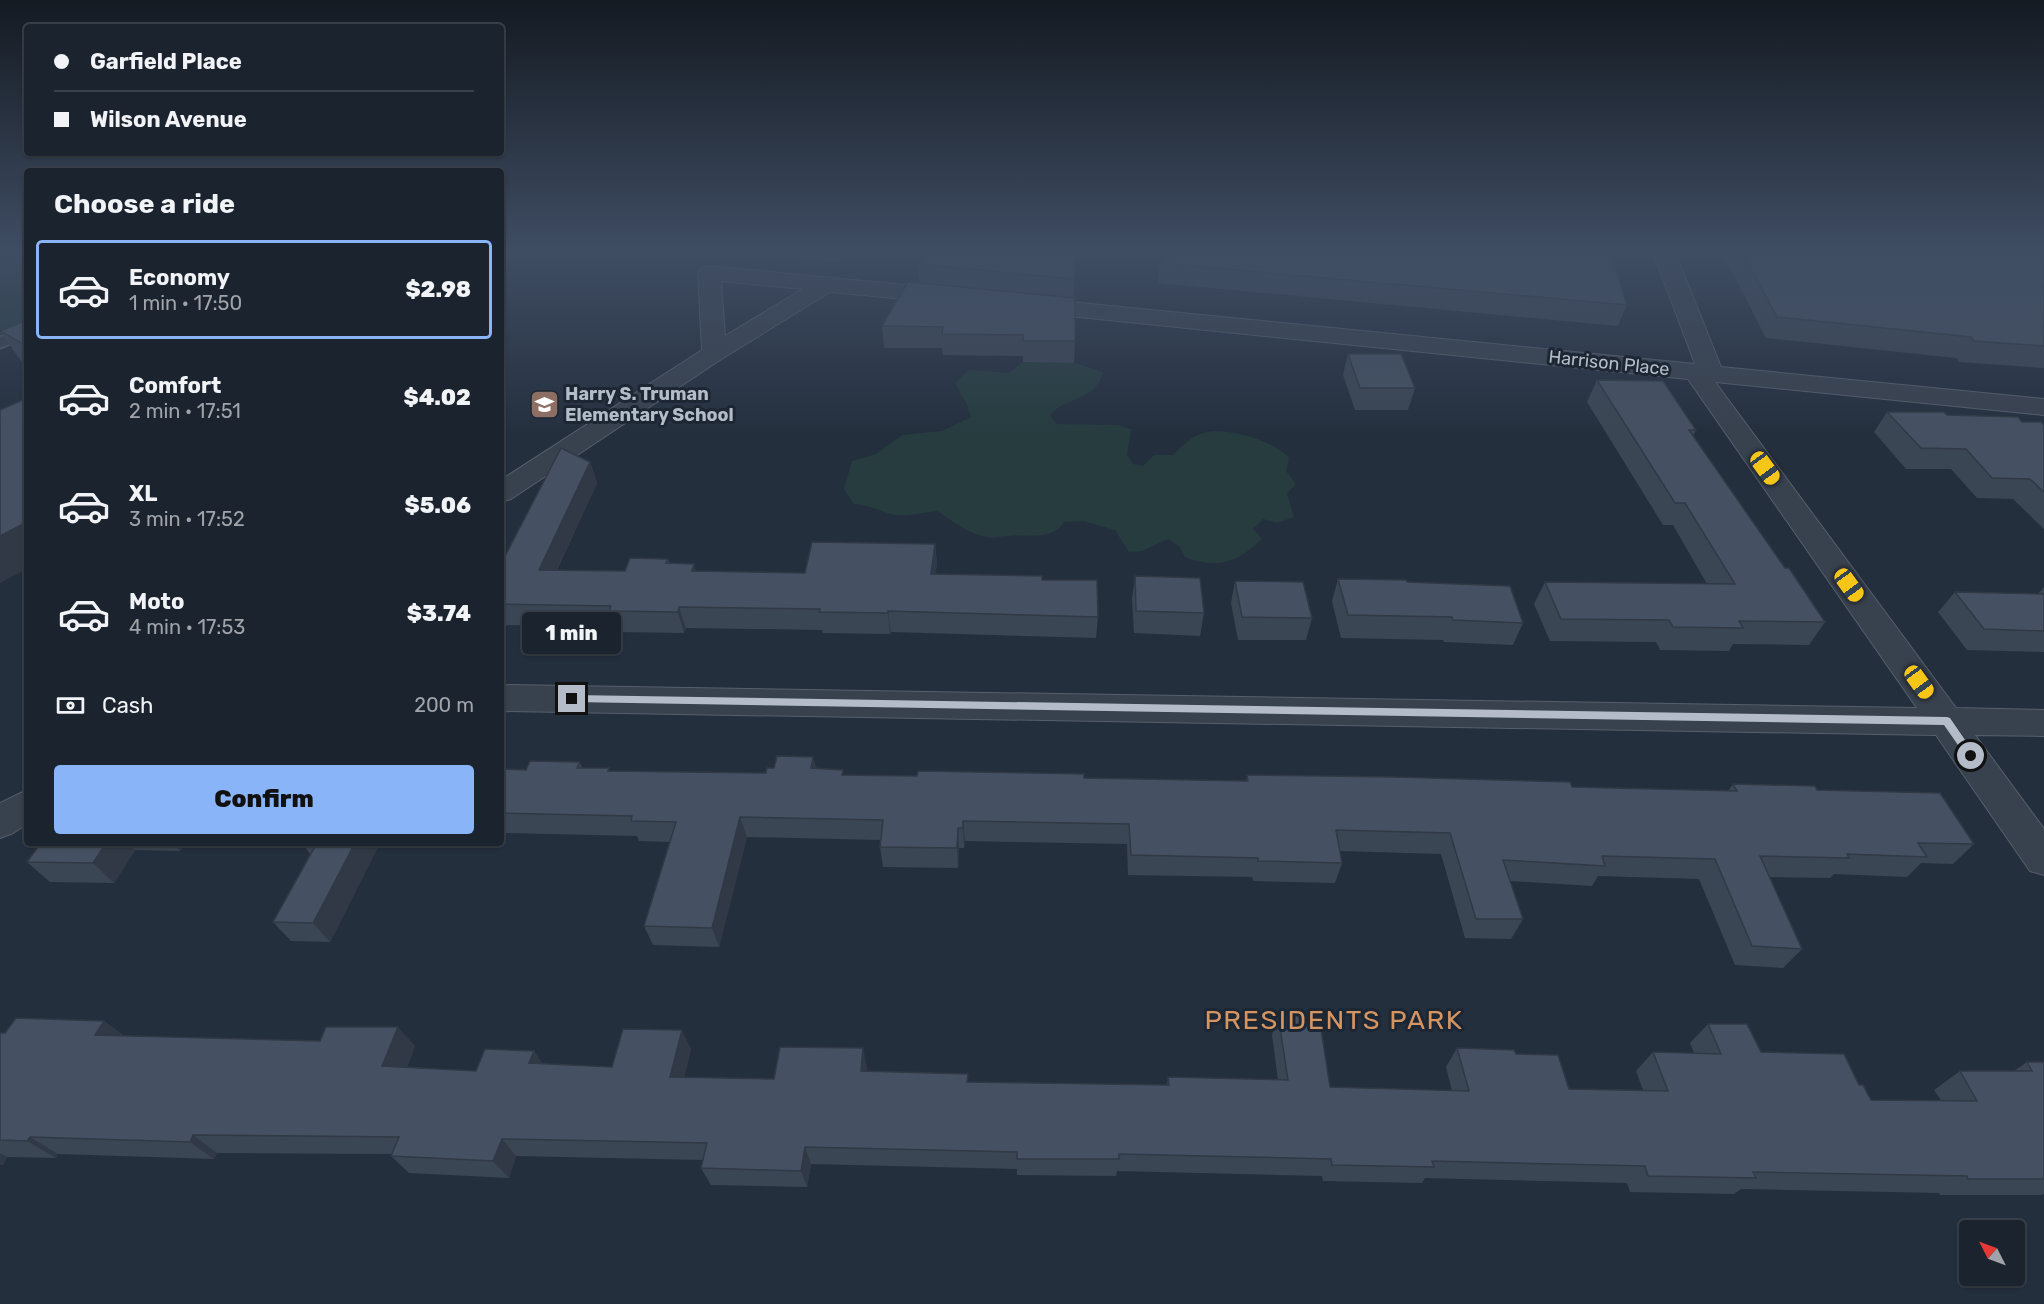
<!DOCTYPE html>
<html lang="en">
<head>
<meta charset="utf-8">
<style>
  body { margin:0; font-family:Rubik,sans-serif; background:#242b36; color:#f1f3f6; height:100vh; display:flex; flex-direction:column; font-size:22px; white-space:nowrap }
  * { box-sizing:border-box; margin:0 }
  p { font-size:20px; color:#a0a4aa }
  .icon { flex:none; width:33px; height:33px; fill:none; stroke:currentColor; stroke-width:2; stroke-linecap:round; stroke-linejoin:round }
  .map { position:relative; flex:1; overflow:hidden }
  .side { position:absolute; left:24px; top:168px; width:480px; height:678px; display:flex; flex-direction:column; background:#1b232e; border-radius:6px; box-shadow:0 2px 4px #0004,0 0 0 2px #39404a }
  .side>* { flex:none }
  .guide { position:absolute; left:24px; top:24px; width:480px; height:132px; border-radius:6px; box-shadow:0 2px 4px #0004,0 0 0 2px #39404a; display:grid; align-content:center; height:132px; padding:0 30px; background:#1b232e }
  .needle { width:39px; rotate:312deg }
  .buttons { position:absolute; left:1959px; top:1220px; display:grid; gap:12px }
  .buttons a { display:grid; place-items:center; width:66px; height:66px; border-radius:6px; background:#1b232e; box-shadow:0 2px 4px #0004,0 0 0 2px #39404a; font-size:30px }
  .end { position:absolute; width:27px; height:27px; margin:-14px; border:8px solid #b4bcc9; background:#111; box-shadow:0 0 0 3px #111 }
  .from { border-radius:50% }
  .bubble { position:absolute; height:42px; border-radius:6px; background:#1b232e; box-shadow:0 2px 4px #0004,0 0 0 2px #39404a; font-size:20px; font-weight:800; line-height:42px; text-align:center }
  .car { position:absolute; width:18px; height:36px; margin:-18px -9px; border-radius:8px; box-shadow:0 0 4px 2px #0007; background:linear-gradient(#f5c518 24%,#345 0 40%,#f5c518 0 76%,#345 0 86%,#f5c518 0) }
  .guide b { display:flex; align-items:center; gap:21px; height:57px; font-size:22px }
  .guide b+b { border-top:2px solid #39404a }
  .guide i { width:15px; height:15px; background:#f1f3f6 }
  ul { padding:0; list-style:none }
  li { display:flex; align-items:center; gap:18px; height:99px; margin:0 12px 9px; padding:0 18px; border:3px solid transparent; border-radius:6px }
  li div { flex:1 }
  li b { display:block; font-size:22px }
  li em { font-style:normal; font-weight:800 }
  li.selected { border-color:#8ab4f8 }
  li>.icon { width:54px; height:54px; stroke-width:1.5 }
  h2 { padding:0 30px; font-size:27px; line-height:72px }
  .pay { display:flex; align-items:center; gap:15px; height:66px; padding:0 30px; font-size:22px }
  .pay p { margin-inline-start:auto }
  .button { display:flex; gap:12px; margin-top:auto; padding:12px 30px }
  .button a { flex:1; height:69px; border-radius:6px; background:#8ab4f8; color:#111; font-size:24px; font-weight:800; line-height:69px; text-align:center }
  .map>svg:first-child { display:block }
  .green { fill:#263c3f }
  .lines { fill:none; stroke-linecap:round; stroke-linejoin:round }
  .lane-casing { stroke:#565f6c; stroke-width:3 }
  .street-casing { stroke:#565f6c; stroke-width:2 }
  .lane { fill:#38414e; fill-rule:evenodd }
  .street { fill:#38414e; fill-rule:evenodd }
  .wall { fill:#3b4654 }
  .shaded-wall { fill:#303945 }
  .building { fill:#455162; stroke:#303945; stroke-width:1.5 }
  .route { fill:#b4bcc9 }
  .labels { text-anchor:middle; stroke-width:6; stroke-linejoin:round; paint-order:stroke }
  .far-street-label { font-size:18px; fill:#b4bcc9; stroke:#1d2633 }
  .far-poi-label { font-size:18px; font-weight:bold; fill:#b4bcc9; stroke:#1d2633; text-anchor:start }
  .near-neighbourhood-label { font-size:27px; letter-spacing:1.5px; fill:#d59563; stroke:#1d2633 }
</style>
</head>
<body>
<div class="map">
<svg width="2044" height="1304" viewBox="0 0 2044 1304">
  <rect width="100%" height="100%" fill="#242f3e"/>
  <g class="green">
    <path d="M0 252H27V331L0 343Z"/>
    <path d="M1023 362 1074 363 1103 372C1095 403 1067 395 1050 415L1057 424 1118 425 1131 429 1127 455 1133 464 1143 466 1154 455H1173C1182 446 1191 437 1203 433 1224 426 1276 441 1289 458L1286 471 1296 484 1287 494 1294 517 1277 523 1263 519 1253 529 1262 539C1236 563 1219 569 1185 557L1180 547 1168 539 1142 551 1129 552 1115 530 1083 521 1064 522C1052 541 1028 534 1009 536 1001 536 993 539 986 537 965 532 954 522 937 511 925 512 911 516 899 515 882 514 873 505 854 504L844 489 852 461 876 454 902 435 942 431 971 417 967 405 955 383 969 370 1009 373Z"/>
  </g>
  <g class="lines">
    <defs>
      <path id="lane" d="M27 326V337L0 348V337Z"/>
      <g id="street">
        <path d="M1653 252H1675L1721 367 2044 399V415L1715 382 1956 708 2044 710V736L1975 735 2044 829V875L2030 871 1936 735 501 711V685L1917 708 1688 379 1030 312 1022 310 1018 305 1022 300 1030 298 1695 364Z"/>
        <path d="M709 266 946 289 954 291 957 296 954 301 946 303 830 292 723 358 511 499 501 502V480L702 350 698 273 701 268ZM721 281 803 289 725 336Z"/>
        <path d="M27 790V824L13 833 0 838V803Z"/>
      </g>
    </defs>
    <use href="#lane" class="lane-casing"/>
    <use href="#street" class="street-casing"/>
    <use href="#lane" class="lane"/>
    <use href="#street" class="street"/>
  </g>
  <g class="wall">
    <path d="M786 252H847L840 262 787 257Z"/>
    <path d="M1160 252H1610L1627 305 1618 326 1158 283Z"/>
    <path d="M1722 252H2044V368L1959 362 1956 358 1766 338Z"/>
    <path d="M918 264 1074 279V298L1075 341 1074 363 1023 362V356L943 355 942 348H884L882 326 920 283Z"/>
    <path d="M27 320V365L22 362 0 332Z"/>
    <path d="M1348 354 1415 388 1408 410H1355L1343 375Z"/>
    <path d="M1597 380 1696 430 1693 436 1785 568 1825 622 1809 645 1733 644 1729 651 1660 650 1656 642 1550 641 1534 604 1545 582 1707 584 1673 525H1663L1587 402Z"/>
    <path d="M1887 412 1947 415 2044 425V529L2013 499 1977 498 1951 469H1906L1874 432Z"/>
    <path d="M590 462 597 483 557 570 625 571 668 559 670 563 696 571 805 573 935 544 937 564 935 574 1042 580 1098 617 1096 638 891 632 890 634 823 633 822 630 686 628 684 633 617 632 615 627 501 625V564Z"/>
    <path d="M1135 576 1204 613 1200 636 1134 633 1132 599Z"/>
    <path d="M1338 579 1407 582 1523 623 1513 645 1444 642 1443 640 1341 638 1332 601Z"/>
    <path d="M1235 581 1312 618 1306 640H1238L1231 603Z"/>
    <path d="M2044 587V652L1967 650 1938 612 1955 592 2038 594Z"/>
    <path d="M813 757 816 768 844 775 1084 778 1246 781 1247 775 1572 787 1728 791 1733 784 1817 790 1974 844 1953 864 1921 863 1907 877 1834 874 1830 878 1769 877 1802 949 1783 968 1735 965 1699 879 1598 876 1592 886 1510 881 1523 919 1511 939 1465 938 1441 854 1340 851 1342 863 1335 883 1253 881 1252 877 1128 875 1127 844 965 841 964 848H959L958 868 883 867 880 847 881 840 747 837 719 947 653 945 644 926 670 842 639 841 637 836 506 833 505 837H501V769L526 770 580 762 582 768 610 771 766 773 774 768Z"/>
    <path d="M41 843H185L180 851 135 850 114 883 50 882 27 862Z"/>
    <path d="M302 843H380L330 942 291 941 273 922 310 854Z"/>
    <path d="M1278 1015 1330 1087 1452 1091 1446 1067 1457 1048 1516 1054 1569 1089 1643 1090 1636 1071 1653 1052 1694 1053 1690 1043 1708 1024 1761 1052 1859 1085 1871 1100H1941L1934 1090 1960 1071H2014L2027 1062H2044V1194L2041 1195H1940L1939 1193 1741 1189 1734 1194 1630 1192 1627 1183 1425 1178 1422 1183 1323 1181 1322 1176 1117 1171 1116 1176 1017 1175V1169L811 1164 807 1187 711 1185 701 1168 703 1160 516 1156 509 1178 409 1173 391 1156 392 1154 217 1153 214 1159 58 1154 56 1158 7 1157 3 1165 0 1164V1033H5L104 1021 124 1036 415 1046 407 1067 476 1071 534 1051 542 1064 612 1067 691 1049 684 1077 774 1079 867 1067V1071L968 1082 1167 1085 1168 1077 1278 1080 1272 1035Z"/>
  </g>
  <g class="shaded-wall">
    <path d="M839 252H847L840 262Z"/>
    <path d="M590 462 597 483 547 590 539 570Z"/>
    <path d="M27 522V569L0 583V536Z"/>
    <path d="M935 544 937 564 933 595 931 574Z"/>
    <path d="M694 564 700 585 692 571Z"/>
    <path d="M679 607 686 628 684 633 678 612Z"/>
    <path d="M888 611 891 632 890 634 888 613Z"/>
    <path d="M813 757 818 777 811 768Z"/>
    <path d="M740 817 747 837 719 947 712 928Z"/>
    <path d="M963 821 965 841 964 848 963 828Z"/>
    <path d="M501 824 506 833 505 837 501 830Z"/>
    <path d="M958 828 959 848 958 868 957 848Z"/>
    <path d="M106 843H128L135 850 114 883 93 863Z"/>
    <path d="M173 843H185L180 851Z"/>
    <path d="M355 843H380L330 942 313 923Z"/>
    <path d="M104 1021 129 1040 95 1035Z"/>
    <path d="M398 1027 415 1046 400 1084 382 1066Z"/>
    <path d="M682 1030 691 1049 680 1095 670 1077Z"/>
    <path d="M863 1048 867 1067 865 1089 861 1071Z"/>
    <path d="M534 1051 547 1070 529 1063Z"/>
    <path d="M193 1135 217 1153 214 1159 190 1142Z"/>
    <path d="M30 1137 58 1154 56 1158 27 1141Z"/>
    <path d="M502 1139 516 1156 509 1178 493 1161Z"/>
    <path d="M805 1147 811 1164 807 1187 801 1171Z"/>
    <path d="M0 1153 7 1157 3 1165 0 1163Z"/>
  </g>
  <g class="building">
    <path d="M926 252H1074V279L918 264Z"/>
    <path d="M1161 252H1610L1627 305 1160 263Z"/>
    <path d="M1742 252H2044V346L1974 341 1971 337 1777 317Z"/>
    <path d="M908 282 1075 298V341H1023V335L942 334 943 327 882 326Z"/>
    <path d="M27 320V346L0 331Z"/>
    <path d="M1348 354H1401L1415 388H1360Z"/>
    <path d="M1597 380 1663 381 1696 430H1689L1785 568H1789L1825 622 1739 621 1743 628 1673 627 1669 620 1561 619 1545 582 1735 584 1685 503H1675Z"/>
    <path d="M27 398V522L0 536V410Z"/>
    <path d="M1887 412H1944L1947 415 2018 417 2022 422H2041L2044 425V492L2030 479 1992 478 1966 449 1921 448Z"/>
    <path d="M561 448 590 462 539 570 625 571 630 558 668 559 666 563 694 564 692 571 805 573 812 542 935 544 931 574 1042 576V580H1097L1098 617 888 611V613L819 612 820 609 679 607 678 612 609 611 611 606 501 604V564Z"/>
    <path d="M1135 576 1200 578 1204 613 1136 611Z"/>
    <path d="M1338 579 1406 580 1407 582 1510 586 1523 623 1453 620 1452 617 1348 615Z"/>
    <path d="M1235 581 1303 582 1312 618 1242 617Z"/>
    <path d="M1955 592 2044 594V631L1984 629Z"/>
    <path d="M777 756 813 757 811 768 843 770 842 775 917 776 918 771 1084 774V778L1248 781 1247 775 1394 777 1570 782 1572 787 1737 791 1733 784 1815 786 1817 790 1940 793 1974 844 1918 843 1927 857 1847 854 1849 858 1760 856 1802 949 1752 946 1715 859 1602 856 1605 866 1503 860 1523 919H1476L1450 833 1336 830 1342 863 1258 861V858L1131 855 1129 824 963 821V828H958L957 848 880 847 883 820 740 817 712 928 644 926 676 822 631 821 632 816 501 813V769L526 770 530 761 580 762 577 768H609L608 771 766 773 767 768H774Z"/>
    <path d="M41 843H106L93 863 27 862Z"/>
    <path d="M317 843H355L313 923 273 922Z"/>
    <path d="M1278 1015 1319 1016 1330 1087 1469 1091 1457 1048 1514 1050 1516 1054 1558 1055 1569 1089 1668 1091 1653 1052 1721 1054 1708 1024H1747L1761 1052 1844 1054 1859 1085H1863L1871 1100 1977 1101 1960 1071H2032L2027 1062H2044V1179H1968L1967 1176 1753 1172 1756 1178 1648 1176 1645 1166 1432 1161 1434 1167 1332 1165 1331 1159 1119 1154V1159H1017V1152L805 1147 801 1171 701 1168 707 1143 502 1139 493 1161 391 1156 399 1137 193 1135 190 1142 30 1137 27 1141 0 1140V1033H5L16 1018 104 1021 95 1035 320 1041 326 1027H398L382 1066 476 1071 485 1049 534 1051 529 1063 612 1067 623 1029 682 1030 670 1077 774 1079 780 1047 863 1048 861 1071 968 1074 967 1082 1169 1085 1168 1077 1288 1080Z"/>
  </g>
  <linearGradient id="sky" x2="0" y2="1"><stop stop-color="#141a22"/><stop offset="0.58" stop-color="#3f4d63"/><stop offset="1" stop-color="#3f4d63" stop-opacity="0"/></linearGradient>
  <rect width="2044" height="434" fill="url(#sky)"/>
  <path class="route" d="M572 695 1947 717 1950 718 1976 756 1975 758H1967L1944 725 572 702 567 699Z"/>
  <defs>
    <symbol id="school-square" viewBox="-11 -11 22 22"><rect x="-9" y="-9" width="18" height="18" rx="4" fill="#8d6e63" stroke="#1d2633"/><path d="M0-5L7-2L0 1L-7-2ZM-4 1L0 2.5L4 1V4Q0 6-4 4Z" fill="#fff"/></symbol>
  </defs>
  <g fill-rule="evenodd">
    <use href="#school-square" x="528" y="388" width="33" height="33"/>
  </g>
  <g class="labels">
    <g class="far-street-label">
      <text transform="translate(1609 363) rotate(6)" y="6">Harrison Place</text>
    </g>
    <g class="far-poi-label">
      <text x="565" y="400">Harry S. Truman<tspan x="565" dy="21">Elementary School</tspan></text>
    </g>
    <g class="near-neighbourhood-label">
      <text x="1334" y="1029">PRESIDENTS PARK</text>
    </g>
  </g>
</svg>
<div class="buttons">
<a><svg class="needle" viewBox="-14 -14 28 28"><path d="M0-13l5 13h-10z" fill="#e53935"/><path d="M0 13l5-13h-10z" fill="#a0a4aa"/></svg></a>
</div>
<i class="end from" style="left:1971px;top:756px"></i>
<i class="end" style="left:572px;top:699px"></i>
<div class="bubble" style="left:522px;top:612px;width:99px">1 min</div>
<i class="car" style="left:1765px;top:468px;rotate:144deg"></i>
<i class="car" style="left:1849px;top:585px;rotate:144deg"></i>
<i class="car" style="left:1919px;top:682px;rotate:144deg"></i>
<div class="guide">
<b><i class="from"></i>Garfield Place</b>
<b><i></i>Wilson Avenue</b>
</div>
<section class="side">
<h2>Choose a ride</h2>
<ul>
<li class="selected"><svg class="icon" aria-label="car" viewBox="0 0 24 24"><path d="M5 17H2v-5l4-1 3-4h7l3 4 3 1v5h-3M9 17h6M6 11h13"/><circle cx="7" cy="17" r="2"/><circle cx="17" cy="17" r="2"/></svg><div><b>Economy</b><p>1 min · 17:50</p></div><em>$2.98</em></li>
<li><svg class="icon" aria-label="car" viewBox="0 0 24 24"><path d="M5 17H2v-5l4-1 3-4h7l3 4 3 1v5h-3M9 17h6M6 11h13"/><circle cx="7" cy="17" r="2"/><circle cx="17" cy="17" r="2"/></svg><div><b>Comfort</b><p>2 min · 17:51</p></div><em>$4.02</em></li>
<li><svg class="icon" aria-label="car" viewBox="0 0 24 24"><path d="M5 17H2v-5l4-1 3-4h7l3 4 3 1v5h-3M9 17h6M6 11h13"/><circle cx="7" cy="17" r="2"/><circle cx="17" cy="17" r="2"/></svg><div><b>XL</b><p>3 min · 17:52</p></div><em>$5.06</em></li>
<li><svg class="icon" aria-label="car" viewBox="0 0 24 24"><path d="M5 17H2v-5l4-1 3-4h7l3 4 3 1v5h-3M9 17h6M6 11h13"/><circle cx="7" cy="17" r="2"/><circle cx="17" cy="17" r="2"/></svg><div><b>Moto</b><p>4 min · 17:53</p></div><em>$3.74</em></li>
</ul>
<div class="pay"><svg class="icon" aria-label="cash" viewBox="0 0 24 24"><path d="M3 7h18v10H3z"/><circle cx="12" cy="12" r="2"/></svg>Cash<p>200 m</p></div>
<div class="button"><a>Confirm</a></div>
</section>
</div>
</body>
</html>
